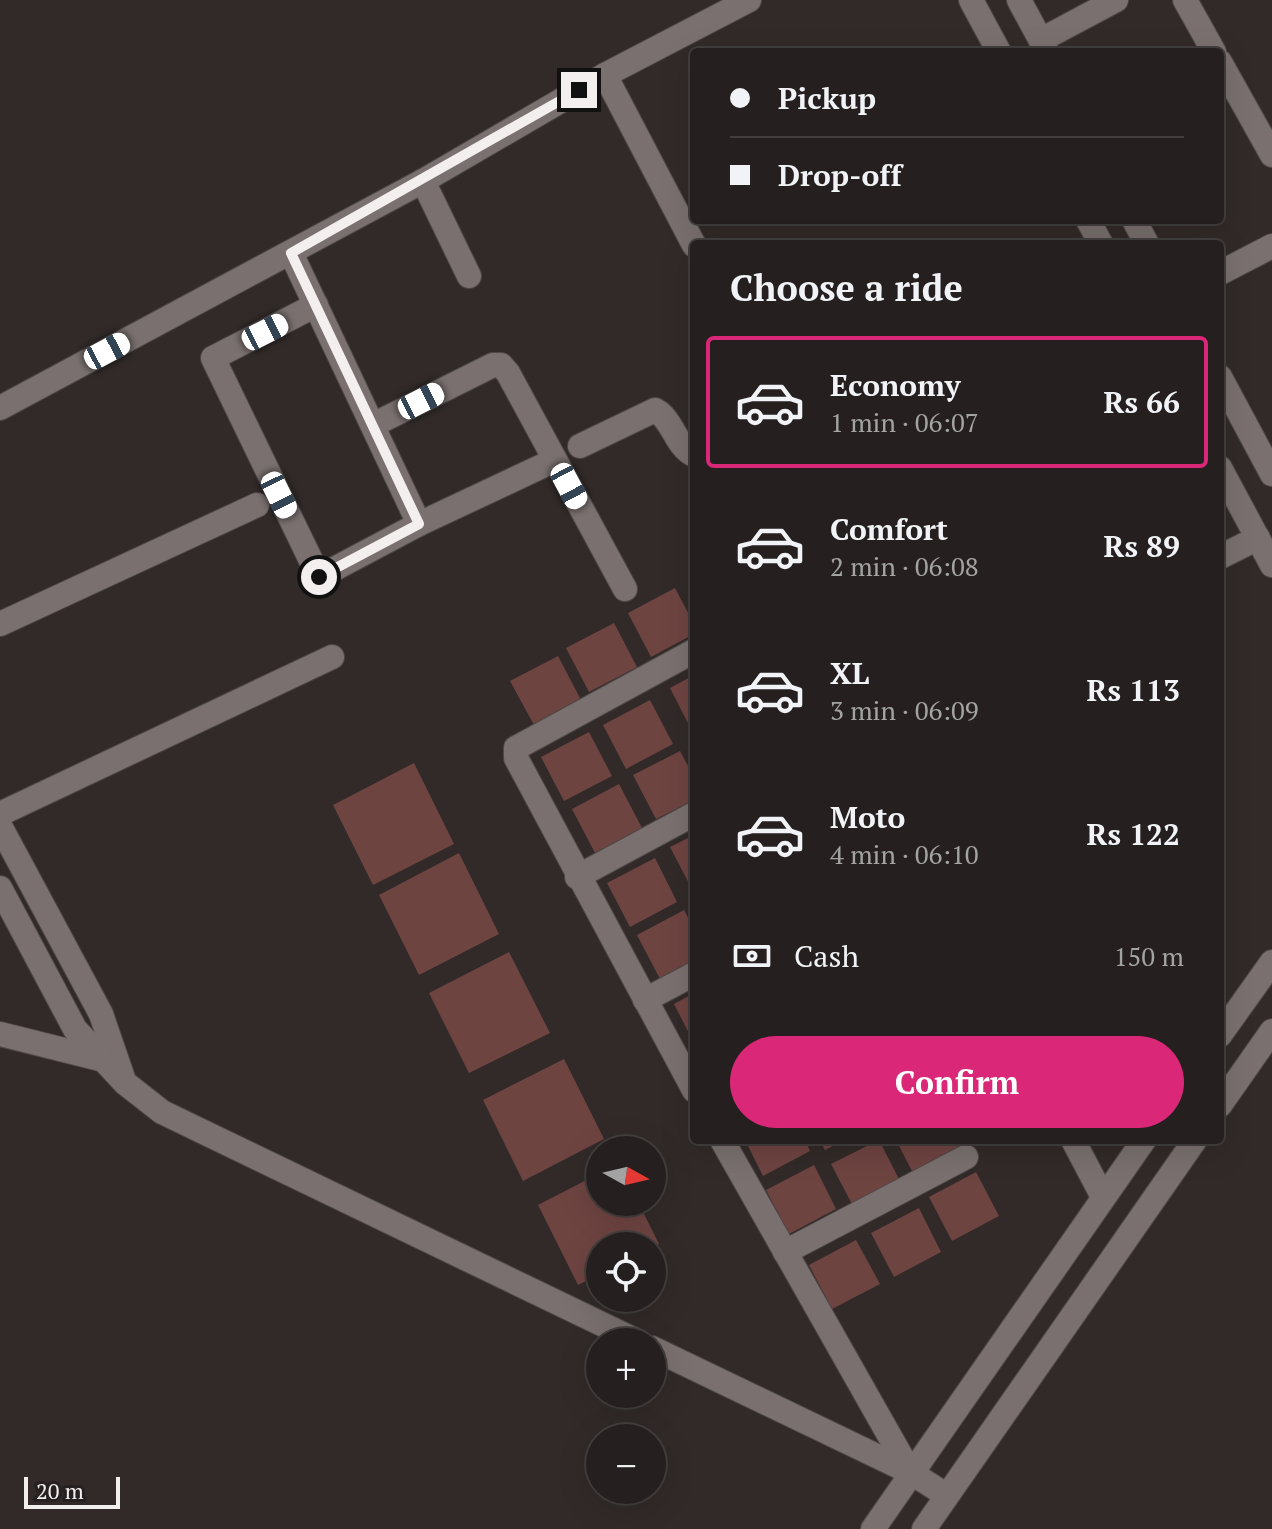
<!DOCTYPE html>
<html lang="en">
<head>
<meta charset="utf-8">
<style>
  body { margin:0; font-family:"PT Serif",serif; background:#312d2c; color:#f1f3f6; height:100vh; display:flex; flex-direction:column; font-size:30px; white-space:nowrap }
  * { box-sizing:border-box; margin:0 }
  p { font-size:26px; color:#a3a3a4 }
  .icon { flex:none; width:44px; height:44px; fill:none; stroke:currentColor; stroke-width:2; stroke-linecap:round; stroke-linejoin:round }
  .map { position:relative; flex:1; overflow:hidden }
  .side { position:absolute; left:690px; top:240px; width:534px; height:904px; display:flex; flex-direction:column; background:#25201f; border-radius:8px; box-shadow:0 8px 32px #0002,0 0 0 2px #423e3d }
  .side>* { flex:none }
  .banner { position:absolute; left:690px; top:48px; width:534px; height:176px; border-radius:8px; box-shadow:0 8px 32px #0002,0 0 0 2px #423e3d; display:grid; align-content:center; height:176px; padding:0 40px; background:#25201f }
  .needle { width:52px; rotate:98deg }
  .buttons { position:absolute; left:586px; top:1136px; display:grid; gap:16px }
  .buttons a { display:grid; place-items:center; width:80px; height:80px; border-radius:50%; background:#25201f; box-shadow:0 8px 32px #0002,0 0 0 2px #423e3d; font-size:40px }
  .scale { position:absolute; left:24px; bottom:20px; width:96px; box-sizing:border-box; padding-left:8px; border:4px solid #f4efef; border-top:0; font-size:22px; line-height:28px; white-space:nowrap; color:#f4efef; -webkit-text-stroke:6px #272020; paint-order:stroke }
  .end { position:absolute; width:36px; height:36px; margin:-18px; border:10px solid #f4efef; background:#111; box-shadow:0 0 0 4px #111 }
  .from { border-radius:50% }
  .car { position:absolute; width:24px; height:48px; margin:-24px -12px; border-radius:10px; box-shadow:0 0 6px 2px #0007; background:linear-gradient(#fff 24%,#345 0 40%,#fff 0 76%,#345 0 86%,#fff 0) }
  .banner b { display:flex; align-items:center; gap:28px; height:76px; font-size:30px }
  .banner b+b { border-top:2px solid #423e3d }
  .banner i { width:20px; height:20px; background:#f1f3f6 }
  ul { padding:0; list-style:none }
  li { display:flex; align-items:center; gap:24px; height:132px; margin:0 16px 12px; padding:0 24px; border:4px solid transparent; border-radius:8px }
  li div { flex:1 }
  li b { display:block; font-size:30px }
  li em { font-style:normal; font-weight:600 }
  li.selected { border-color:#db2777 }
  li>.icon { width:72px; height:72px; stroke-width:1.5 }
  h2 { padding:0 40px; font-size:36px; line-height:96px }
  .pay { display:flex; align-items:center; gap:20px; height:88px; padding:0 40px; font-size:30px }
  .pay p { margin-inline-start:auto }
  .primary-button { display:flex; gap:16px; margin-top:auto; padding:16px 40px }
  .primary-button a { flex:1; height:92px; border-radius:48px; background:#db2777; color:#fff; font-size:32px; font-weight:600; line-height:92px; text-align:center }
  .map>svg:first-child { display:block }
  .building { fill:#6e4441 }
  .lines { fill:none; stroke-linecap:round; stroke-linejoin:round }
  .minor-casing { stroke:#4e4847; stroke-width:26 }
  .minor { stroke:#79706f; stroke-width:24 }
  .route { stroke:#f4efef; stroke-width:10 }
</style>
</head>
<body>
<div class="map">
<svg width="1272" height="1529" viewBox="0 0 1272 1529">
  <rect width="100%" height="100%" fill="#312a29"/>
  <g class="building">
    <path d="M675 588 694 624V634L651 657 628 613Z"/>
    <path d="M614 623 637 667 589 692 566 648Z"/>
    <path d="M558 656 581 700 534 725 510 681Z"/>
    <path d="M694 675V735L670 688Z"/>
    <path d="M650 700 673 744 626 769 603 725Z"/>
    <path d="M589 732 612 776 564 801 541 757Z"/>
    <path d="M680 751 694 777V800L656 819 633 775Z"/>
    <path d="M414 763 454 844 373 885 333 805Z"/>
    <path d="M619 784 642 828 595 853 572 809Z"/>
    <path d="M694 835V893L670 847Z"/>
    <path d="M459 853 499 934 419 975 379 895Z"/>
    <path d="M655 858 677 902 630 927 607 883Z"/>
    <path d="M684 910 694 929V961L660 979 637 935Z"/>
    <path d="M509 952 550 1033 469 1073 429 993Z"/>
    <path d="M694 993V1043L674 1004Z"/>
    <path d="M564 1059 604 1139 523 1181 483 1100Z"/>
    <path d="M745 1140H805L810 1151 763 1176Z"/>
    <path d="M820 1140H844L825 1150Z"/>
    <path d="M879 1140 901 1183 854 1208 831 1164Z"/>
    <path d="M896 1140H956L960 1148 913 1173Z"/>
    <path d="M814 1165 836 1209 789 1234 766 1190Z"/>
    <path d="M976 1172 999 1216 952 1241 929 1197Z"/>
    <path d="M600 1173V1202H638L659 1244 652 1248 600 1246V1274L578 1285 538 1205Z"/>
    <path d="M919 1208 941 1252 894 1277 871 1233Z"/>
    <path d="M856 1240 880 1284 832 1309 809 1265Z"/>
  </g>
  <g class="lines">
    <defs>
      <g id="minor">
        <path d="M971 0 999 52"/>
        <path d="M1019 0 1047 52"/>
        <path d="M1185 0 1214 52"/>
        <path d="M1041 40 1116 0"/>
        <path d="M1220 62 1272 155"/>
        <path d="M605 75 694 245"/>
        <path d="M423 181 469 276"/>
        <path d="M1088 220 1101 244"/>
        <path d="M1134 220 1147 244"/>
        <path d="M291 253 419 524"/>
        <path d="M1220 273 1272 246"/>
        <path d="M316 305 213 358 319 577 419 524 555 460"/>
        <path d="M1220 377 1272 474"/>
        <path d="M0 408 423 181 605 75 749 0"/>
        <path d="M373 425 493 365H501L508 373 625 589"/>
        <path d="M580 446 655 410C673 419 675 446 694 455"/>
        <path d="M1220 468 1272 565"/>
        <path d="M1220 557 1258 538"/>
        <path d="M0 624 257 505"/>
        <path d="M694 651 516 748V758L694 1090"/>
        <path d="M0 814 332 657"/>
        <path d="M0 826 101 1014 123 1078"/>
        <path d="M577 877 694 814"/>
        <path d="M0 888 75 1029 125 1083 162 1112 639 1342"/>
        <path d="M645 1000 694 974"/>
        <path d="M0 1034 100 1059"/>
        <path d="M1220 1035 1272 962"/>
        <path d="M1220 1105 1272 1031"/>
        <path d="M722 1140 910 1472"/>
        <path d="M1073 1140 1103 1197"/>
        <path d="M785 1252 966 1157"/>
        <path d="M652 1348 910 1472 946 1495"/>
        <path d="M873 1529 1144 1140"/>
        <path d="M924 1529 1195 1140"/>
      </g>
    </defs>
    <use href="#minor" class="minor-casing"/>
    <use href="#minor" class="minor"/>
  </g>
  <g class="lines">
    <path class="route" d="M319 577 419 524 291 253 579 90"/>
  </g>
</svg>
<div class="buttons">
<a><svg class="needle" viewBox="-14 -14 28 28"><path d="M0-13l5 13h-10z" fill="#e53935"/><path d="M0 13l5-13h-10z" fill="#a3a3a4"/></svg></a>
<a><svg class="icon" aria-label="locate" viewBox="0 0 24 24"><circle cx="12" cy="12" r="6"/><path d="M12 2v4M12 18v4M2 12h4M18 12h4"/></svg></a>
<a>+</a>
<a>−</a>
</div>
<div class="scale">20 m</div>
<i class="end from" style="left:319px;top:577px"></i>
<i class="end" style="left:579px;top:90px"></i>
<i class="car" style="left:265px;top:332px;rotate:63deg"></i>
<i class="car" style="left:107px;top:351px;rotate:62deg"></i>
<i class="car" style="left:421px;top:401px;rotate:63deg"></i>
<i class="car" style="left:569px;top:486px;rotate:152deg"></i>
<i class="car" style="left:279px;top:495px;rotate:154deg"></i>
<div class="banner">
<b><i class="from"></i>Pickup</b>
<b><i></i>Drop-off</b>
</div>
<section class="side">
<h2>Choose a ride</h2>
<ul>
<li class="selected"><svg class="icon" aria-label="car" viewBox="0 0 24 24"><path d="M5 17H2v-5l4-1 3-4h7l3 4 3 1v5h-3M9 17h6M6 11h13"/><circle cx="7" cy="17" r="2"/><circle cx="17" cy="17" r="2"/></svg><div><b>Economy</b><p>1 min · 06:07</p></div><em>Rs 66</em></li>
<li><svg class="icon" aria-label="car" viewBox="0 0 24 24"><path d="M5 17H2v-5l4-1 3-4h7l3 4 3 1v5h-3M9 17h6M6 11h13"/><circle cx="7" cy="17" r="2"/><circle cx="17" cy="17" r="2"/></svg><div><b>Comfort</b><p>2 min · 06:08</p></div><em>Rs 89</em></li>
<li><svg class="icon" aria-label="car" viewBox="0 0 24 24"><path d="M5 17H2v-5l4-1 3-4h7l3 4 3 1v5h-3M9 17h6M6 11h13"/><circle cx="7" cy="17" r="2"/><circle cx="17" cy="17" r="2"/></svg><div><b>XL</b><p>3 min · 06:09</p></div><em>Rs 113</em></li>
<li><svg class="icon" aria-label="car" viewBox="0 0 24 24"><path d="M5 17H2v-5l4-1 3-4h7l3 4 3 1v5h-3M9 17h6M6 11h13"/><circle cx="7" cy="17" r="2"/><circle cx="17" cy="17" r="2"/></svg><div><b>Moto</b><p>4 min · 06:10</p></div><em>Rs 122</em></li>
</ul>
<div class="pay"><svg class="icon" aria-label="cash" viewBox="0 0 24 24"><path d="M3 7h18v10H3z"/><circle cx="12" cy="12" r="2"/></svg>Cash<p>150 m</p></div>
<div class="primary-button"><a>Confirm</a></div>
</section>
</div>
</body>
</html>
